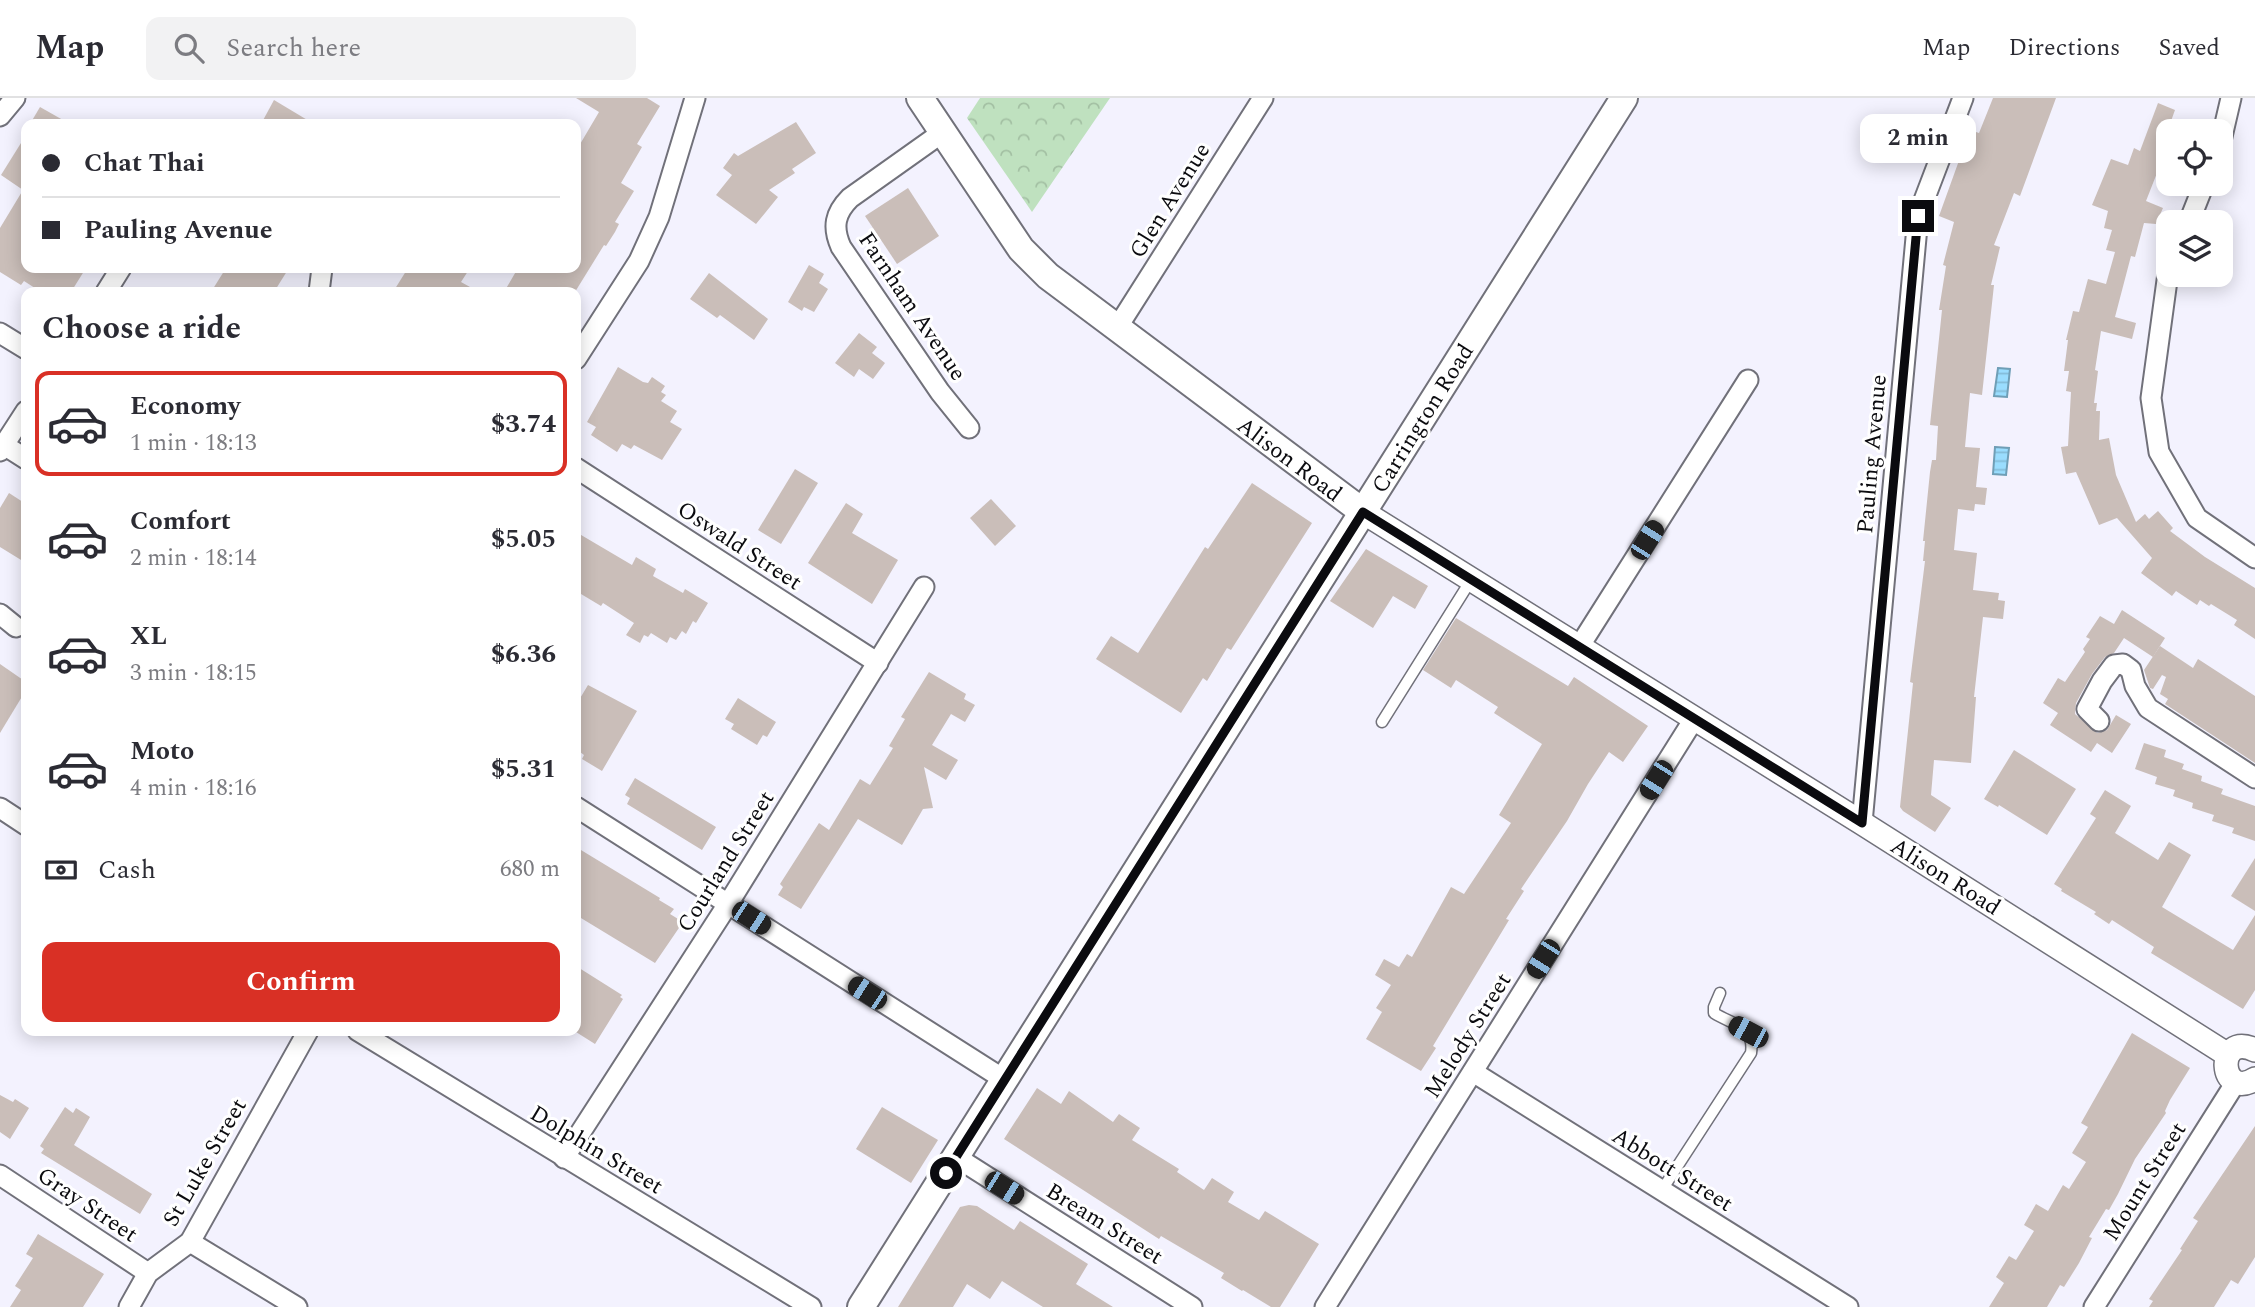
<!DOCTYPE html>
<html lang="en">
<head>
<meta charset="utf-8">
<style>
  body { margin:0; font-family:Spectral,serif; background:#f2f2f3; color:#2b2b33; height:100vh; display:flex; flex-direction:column; font-size:26px; white-space:nowrap }
  * { box-sizing:border-box; margin:0 }
  p { font-size:23px; color:#7c7c81 }
  .icon { flex:none; width:38px; height:38px; fill:none; stroke:currentColor; stroke-width:2; stroke-linecap:round; stroke-linejoin:round }
  .map { position:relative; flex:1; overflow:hidden }
  .panel { position:absolute; left:21px; top:189px; width:560px; height:749px; display:flex; flex-direction:column; background:#fff; border-radius:14px; box-shadow:0 4px 18px #0003 }
  .panel>* { flex:none }
  .hud { position:absolute; left:21px; top:21px; width:560px; height:154px; border-radius:14px; box-shadow:0 4px 18px #0003; display:grid; align-content:center; height:154px; padding:0 21px; background:#fff }
  .fabs { position:absolute; left:2156px; top:21px; display:grid; gap:14px }
  .fabs a { display:grid; place-items:center; width:77px; height:77px; border-radius:14px; background:#fff; box-shadow:0 4px 18px #0003; font-size:35px }
  .end { position:absolute; width:32px; height:32px; margin:-16px; border:9px solid #0b0b0f; background:#fff; box-shadow:0 0 0 4px #fff }
  .from { border-radius:50% }
  .bubble { position:absolute; height:49px; border-radius:14px; background:#fff; box-shadow:0 4px 18px #0003; font-size:23px; font-weight:700; line-height:49px; text-align:center }
  .car { position:absolute; width:21px; height:42px; margin:-21px -10px; border-radius:9px; box-shadow:0 0 5px 2px #0007; background:linear-gradient(#222 24%,#8ab4d8 0 40%,#222 0 76%,#8ab4d8 0 86%,#222 0) }
  .hud b { display:flex; align-items:center; gap:24px; height:66px; font-size:26px }
  .hud b+b { border-top:2px solid #e1e1e2 }
  .hud i { width:18px; height:18px; background:#2b2b33 }
  ul { padding:0; list-style:none }
  li { display:flex; align-items:center; gap:21px; height:105px; margin:0 14px 10px; padding:0 7px; border:4px solid transparent; border-radius:14px }
  li div { flex:1 }
  li b { display:block; font-size:26px }
  li em { font-style:normal; font-weight:700 }
  li.on { border-color:#d93025 }
  li>.icon { width:63px; height:63px; stroke-width:1.5 }
  h2 { padding:0 21px; font-size:32px; line-height:84px }
  .pay { display:flex; align-items:center; gap:18px; height:77px; padding:0 21px; font-size:26px }
  .pay p { margin-inline-start:auto }
  .primary-button { display:flex; gap:14px; margin-top:auto; padding:14px 21px }
  .primary-button a { flex:1; height:80px; border-radius:14px; background:#d93025; color:#fff; font-size:28px; font-weight:700; line-height:80px; text-align:center }
  header { display:flex; align-items:center; gap:42px; box-sizing:border-box; height:98px; padding:0 35px; background:#fff; border-bottom:2px solid #e1e1e2 }
  header strong { font-size:33px }
  nav { display:flex; gap:38px; margin-inline-start:auto; font-size:24px }
  .search { width:490px; height:63px; background:#f2f2f3; display:flex; align-items:center; gap:18px; box-sizing:border-box; padding:0 24px; border-radius:14px; color:#7c7c81; font-size:26px }
  .map>svg:first-child { display:block }
  .forest { fill:url(#forest-crowns) }
  .water { fill:url(#water-rules); stroke:#6f9eb6; stroke-width:2 }
  .building { fill:#cabeb9 }
  .lines { fill:none; stroke-linecap:round; stroke-linejoin:round }
  .service-casing { stroke:#71717a; stroke-width:13 }
  .minor-casing { stroke:#71717a; stroke-width:23 }
  .tertiary-casing { stroke:#71717a; stroke-width:26 }
  .secondary-casing { stroke:#71717a; stroke-width:30 }
  .service { stroke:#fff; stroke-width:10 }
  .minor { stroke:#fff; stroke-width:19 }
  .tertiary { stroke:#fff; stroke-width:23 }
  .secondary { stroke:#fff; stroke-width:26 }
  .route { stroke:#0b0b0f; stroke-width:9 }
  .labels { text-anchor:middle; stroke-width:6; stroke-linejoin:round; paint-order:stroke }
  .street-label { font-size:23px; fill:#0b0b0f; stroke:#fff }
</style>
</head>
<body>
<header>
<strong>Map</strong>
<div class="search"><svg class="icon" aria-label="search" viewBox="0 0 24 24"><circle cx="10" cy="10" r="6"/><path d="M15 15l6 6"/></svg>Search here</div>
<nav><a>Map</a><a>Directions</a><a>Saved</a></nav>
</header>
<div class="map">
<svg width="2255" height="1209" viewBox="0 0 2255 1209">
  <defs>
    <pattern id="forest-crowns" width="20" height="18" patternUnits="userSpaceOnUse" patternTransform="scale(1.75)"><rect width="20" height="18" fill="#bfe1bf"/><path d="M2 6a3 3 0 1 1 6 0M12 15a3 3 0 1 1 6 0" fill="none" stroke="#a3c0a3"/></pattern>
    <pattern id="water-rules" width="6" height="5" patternUnits="userSpaceOnUse" patternTransform="scale(1.75)"><rect width="6" height="5" fill="#9addfe"/><path d="M0 2.5h6" fill="none" stroke="#83bcd8"/></pattern>
  </defs>
  <rect width="100%" height="100%" fill="#f3f2fe"/>
  <path class="forest" d="M980 0H1110L1032 114 967 20Z"/>
  <g class="water">
    <path d="M1998 270 2010 271 2007 299 1994 298Z"/>
    <path d="M1995 349 2009 350 2006 377 1993 376Z"/>
  </g>
  <g class="building">
    <path d="M576 0H647L660 8 637 46 642 49 621 85 634 93 615 124 619 126 615 134 606 148 604 147 575 194H504L518 170H576V53L599 14Z"/>
    <path d="M1993 0H2056L2020 98 2014 95 1994 147 2000 149 1991 187H1994L1982 297 1970 295 1965 349 1980 350 1976 389 1987 390 1985 407 1975 406 1974 413 1958 411 1954 452 1977 455 1973 492 1999 495 1998 502 2005 503 2003 521 1983 519 1974 599H1976L1971 665 1934 662 1931 697 1951 710 1935 734 1903 713 1900 709 1913 585 1910 584 1925 463H1923L1925 443H1923L1930 374 1932 362H1936L1938 328 1930 327 1942 212H1939L1946 168 1943 167 1954 124 1939 118 1970 32 1979 35Z"/>
    <path d="M274 2 314 26H261Z"/>
    <path d="M2158 5 2175 12 2171 23 2175 25 2172 33H2168V79L2157 75 2146 103 2163 110 2156 126 2144 125 2135 159 2131 158 2115 219 2136 225 2132 241 2101 233 2095 272 2098 273 2094 305H2097L2096 313H2100L2099 342 2109 340 2116 377 2136 424 2145 416 2149 421 2158 413 2173 430 2170 433 2205 459 2255 490V541L2234 527 2237 522 2211 506 2209 508 2200 502 2197 507 2176 493 2172 498 2141 475 2152 460 2117 420 2099 427 2076 374 2066 376 2061 349 2068 348 2071 294 2066 293 2069 273H2064L2068 242H2066L2073 213 2079 214 2088 181 2106 186 2115 154 2106 152 2112 132 2104 130 2108 113 2092 107 2111 61 2128 67 2134 50 2140 53Z"/>
    <path d="M40 9 70 26H30Z"/>
    <path d="M796 24 816 55 792 71 795 75 769 92 778 99 756 126 716 97 732 77 723 70 734 55 738 58Z"/>
    <path d="M26 37V170H86L71 194H41L24 183 21 187 0 174V130L23 92 1 77Z"/>
    <path d="M908 90 939 138 897 166 865 118Z"/>
    <path d="M809 167 824 176 819 185 828 191 814 214 804 209 802 213 788 204Z"/>
    <path d="M226 170H289L274 194H211Z"/>
    <path d="M408 170H470L461 184 479 194H393Z"/>
    <path d="M709 175 768 221 754 242 720 217 717 220 690 201Z"/>
    <path d="M859 235 877 249 872 255 885 265 873 281 859 271 854 279 835 265Z"/>
    <path d="M618 269 643 284 648 285 652 279 665 288 661 294 666 297 661 303 677 313 670 324 682 331 662 362 634 347 631 351 622 346 617 354 591 337 596 329 587 324Z"/>
    <path d="M795 371 818 385 781 446 758 432Z"/>
    <path d="M1252 385 1312 425 1231 552 1227 550 1207 583 1203 580 1181 615 1096 561 1111 538 1138 555 1205 449 1208 451Z"/>
    <path d="M9 395 26 406V465L0 449V410Z"/>
    <path d="M991 401 1016 428 995 448 970 420Z"/>
    <path d="M846 405 863 416 852 435 898 462 872 506 808 465Z"/>
    <path d="M576 434 632 467 636 459 656 471 653 478 683 495 685 491 708 505 696 525 693 523 686 536 682 533 676 542 670 539 667 545 651 535 648 539 644 537 640 545 626 537 634 525 603 505 601 508 576 493Z"/>
    <path d="M1366 451 1428 488 1415 511 1393 498 1373 530 1330 503Z"/>
    <path d="M2122 512 2165 540 2153 559 2124 540 2114 555 2105 559 2092 576 2076 605 2075 616 2097 635 2107 632 2116 617 2131 626 2112 655 2097 645 2091 654 2050 627 2058 615 2043 605 2058 580 2065 584 2085 554 2083 551 2090 541 2086 539 2100 518 2114 526Z"/>
    <path d="M1456 520 1568 588 1574 579 1648 628 1623 664 1609 654 1588 686 1567 723 1521 791 1524 793 1506 821 1509 822 1433 948 1436 950 1421 973 1366 941 1382 914 1376 910 1391 887 1375 877 1384 861 1399 869 1407 856 1412 859 1451 789 1464 796 1511 725 1499 717 1542 646 1494 615 1498 609 1456 582 1451 590 1423 572Z"/>
    <path d="M2160 548 2193 570 2198 561 2255 598V665L2165 606 2168 601 2160 596 2166 579 2162 577 2153 591 2150 590 2144 572Z"/>
    <path d="M0 566 26 584V592L0 635Z"/>
    <path d="M929 574 966 596 964 601 975 607 965 624 951 616 932 647 958 662 946 682 924 669 933 710 923 711 902 747 858 721 801 811 778 797 783 789 780 786 819 725 829 732 860 681 870 687 893 650 889 648 905 621 901 619Z"/>
    <path d="M588 587 637 613 602 673 582 661 584 657 576 651V607Z"/>
    <path d="M738 600 776 624 767 639 763 637 757 647 731 631 734 626 725 621Z"/>
    <path d="M2144 645 2166 652 2164 659 2184 666 2182 671 2202 678 2201 683 2223 691 2221 696 2255 708V743L2232 735 2234 730 2212 723 2214 717 2192 710 2193 705 2173 698 2175 692 2155 686 2157 679 2135 671Z"/>
    <path d="M2014 652 2076 691 2047 737 1999 707 1998 709 1984 701Z"/>
    <path d="M635 680 716 729 702 752 627 706 630 700 625 697Z"/>
    <path d="M2105 692 2131 708 2115 735 2158 762 2169 744 2191 757 2162 809 2233 852 2255 817V892L2243 911 2151 855 2154 849 2112 822 2109 826 2094 816 2096 814 2061 793 2062 791 2054 786 2096 720 2090 716Z"/>
    <path d="M576 749 660 800 659 802 674 811 670 816 683 824 655 865 576 817Z"/>
    <path d="M2255 760V813L2231 798Z"/>
    <path d="M576 868 622 897 620 899 623 901 595 946 576 934Z"/>
    <path d="M2132 935 2190 970 2170 1002 2165 1013 2166 1015 2135 1061 2118 1096 2109 1112 2106 1111 2089 1139 2092 1140 2079 1165 2064 1189 2060 1187 2047 1209H1989L2004 1185 1996 1179 2009 1158 2016 1162 2034 1133 2024 1127 2036 1106 2048 1113 2063 1087 2069 1091 2086 1064 2072 1055 2088 1029 2081 1025Z"/>
    <path d="M1037 990 1061 1006 1069 993 1113 1024 1119 1016 1140 1030 1132 1042 1179 1071 1177 1074 1204 1092 1212 1080 1234 1094 1228 1104 1259 1122 1265 1113 1319 1146 1280 1209H1271L1243 1192 1242 1193 1221 1180 1224 1175 1161 1138 1159 1141 1004 1041Z"/>
    <path d="M0 997 13 1004 15 1001 29 1010 10 1041 0 1034Z"/>
    <path d="M65 1009 73 1015 76 1010 90 1019 74 1047 152 1096 140 1116 41 1055 44 1051 40 1048Z"/>
    <path d="M882 1009 938 1042 911 1085 856 1051Z"/>
    <path d="M2255 1028V1159L2238 1186 2231 1182 2214 1209H2149L2153 1203 2149 1201 2182 1152 2180 1151 2198 1123 2193 1120Z"/>
    <path d="M969 1107 977 1108 1014 1132 1020 1123 1088 1166 1076 1186 1113 1209H1043L1002 1183 990 1201 967 1186 953 1209H898L960 1109Z"/>
    <path d="M38 1136 104 1176 83 1209H10L21 1192 15 1188 33 1160 26 1156Z"/>
  </g>
  <g class="lines">
    <defs>
      <g id="service">
        <path d="M1382 624 1471 482"/>
        <path d="M1662 1092 1751 955C1755 928 1733 927 1714 915V909L1720 895"/>
      </g>
      <g id="minor">
        <path d="M0 18 15 0"/>
        <path d="M943 34 850 100C835 115 832 129 841 149L940 294 969 330"/>
        <path d="M2221 43 2231 0"/>
        <path d="M2189 124 2204 86"/>
        <path d="M2168 175 2151 300 2159 354 2197 420 2255 460"/>
        <path d="M106 194 121 170"/>
        <path d="M319 194 322 170"/>
        <path d="M1117 230 1263 0"/>
        <path d="M0 235 26 251"/>
        <path d="M576 261 639 163 659 119 695 0"/>
        <path d="M4 347 26 361"/>
        <path d="M0 353 26 313"/>
        <path d="M576 370 878 565"/>
        <path d="M0 516 16 529"/>
        <path d="M1579 549 1748 282"/>
        <path d="M2099 623 2087 611 2102 583 2114 567 2123 566 2131 572 2135 588 2148 610 2255 680"/>
        <path d="M576 709 1005 982"/>
        <path d="M0 710 26 727"/>
        <path d="M1862 725 1918 118 1963 0"/>
        <path d="M358 933 811 1209"/>
        <path d="M1473 974 1848 1209"/>
        <path d="M956 1059 1192 1209"/>
        <path d="M564 1060 728 806 924 489"/>
        <path d="M0 1077 148 1175"/>
        <path d="M190 1144 297 1209"/>
        <path d="M129 1209 148 1175 190 1144 308 933"/>
        <path d="M1325 1209 1694 621"/>
        <path d="M2094 1209 2236 984"/>
      </g>
      <g id="tertiary">
        <path d="M1363 414 1862 725 2228 957"/>
        <path d="M2255 952C2214 933 2219 1003 2255 981"/>
      </g>
      <g id="secondary">
        <path d="M920 0 1021 151 1048 178 1363 414"/>
        <path d="M861 1209 1624 0"/>
      </g>
    </defs>
    <use href="#service" class="service-casing"/>
    <use href="#minor" class="minor-casing"/>
    <use href="#tertiary" class="tertiary-casing"/>
    <use href="#secondary" class="secondary-casing"/>
    <use href="#service" class="service"/>
    <use href="#minor" class="minor"/>
    <use href="#tertiary" class="tertiary"/>
    <use href="#secondary" class="secondary"/>
  </g>
  <g class="lines">
    <path class="route" d="M946 1075 1363 414 1862 725 1918 118"/>
  </g>
  <g class="labels">
    <g class="street-label">
      <text transform="translate(1169 102) rotate(-58)" y="8">Glen Avenue</text>
      <text transform="translate(913 208) rotate(56)" y="8">Farnham Avenue</text>
      <text transform="translate(1422 320) rotate(-58)" y="8">Carrington Road</text>
      <text transform="translate(1871 356) rotate(-85)" y="8">Pauling Avenue</text>
      <text transform="translate(1290 361) rotate(37)" y="8">Alison Road</text>
      <text transform="translate(740 447) rotate(33)" y="8">Oswald Street</text>
      <text transform="translate(725 763) rotate(-58)" y="8">Courland Street</text>
      <text transform="translate(1946 778) rotate(32)" y="8">Alison Road</text>
      <text transform="translate(1467 937) rotate(-58)" y="8">Melody Street</text>
      <text transform="translate(597 1051) rotate(31)" y="8">Dolphin Street</text>
      <text transform="translate(204 1064) rotate(-60)" y="8">St Luke Street</text>
      <text transform="translate(1673 1071) rotate(32)" y="8">Abbott Street</text>
      <text transform="translate(2144 1083) rotate(-58)" y="8">Mount Street</text>
      <text transform="translate(88 1106) rotate(34)" y="8">Gray Street</text>
      <text transform="translate(1105 1125) rotate(32)" y="8">Bream Street</text>
    </g>
  </g>
</svg>
<div class="fabs">
<a><svg class="icon" aria-label="locate" viewBox="0 0 24 24"><circle cx="12" cy="12" r="6"/><path d="M12 2v4M12 18v4M2 12h4M18 12h4"/></svg></a>
<a><svg class="icon" aria-label="layers" viewBox="0 0 24 24"><path d="M12 4l9 5-9 5-9-5zM3 14l9 5 9-5"/></svg></a>
</div>
<i class="end from" style="left:946px;top:1075px"></i>
<i class="end" style="left:1918px;top:118px"></i>
<div class="bubble" style="left:1860px;top:16px;width:116px">2 min</div>
<i class="car" style="left:1647px;top:442px;rotate:32deg"></i>
<i class="car" style="left:1656px;top:682px;rotate:212deg"></i>
<i class="car" style="left:751px;top:820px;rotate:123deg"></i>
<i class="car" style="left:1543px;top:861px;rotate:212deg"></i>
<i class="car" style="left:867px;top:895px;rotate:303deg"></i>
<i class="car" style="left:1748px;top:934px;rotate:298deg"></i>
<i class="car" style="left:1004px;top:1090px;rotate:122deg"></i>
<div class="hud">
<b><i class="from"></i>Chat Thai</b>
<b><i></i>Pauling Avenue</b>
</div>
<section class="panel">
<h2>Choose a ride</h2>
<ul>
<li class="on"><svg class="icon" aria-label="car" viewBox="0 0 24 24"><path d="M5 17H2v-5l4-1 3-4h7l3 4 3 1v5h-3M9 17h6M6 11h13"/><circle cx="7" cy="17" r="2"/><circle cx="17" cy="17" r="2"/></svg><div><b>Economy</b><p>1 min · 18:13</p></div><em>$3.74</em></li>
<li><svg class="icon" aria-label="car" viewBox="0 0 24 24"><path d="M5 17H2v-5l4-1 3-4h7l3 4 3 1v5h-3M9 17h6M6 11h13"/><circle cx="7" cy="17" r="2"/><circle cx="17" cy="17" r="2"/></svg><div><b>Comfort</b><p>2 min · 18:14</p></div><em>$5.05</em></li>
<li><svg class="icon" aria-label="car" viewBox="0 0 24 24"><path d="M5 17H2v-5l4-1 3-4h7l3 4 3 1v5h-3M9 17h6M6 11h13"/><circle cx="7" cy="17" r="2"/><circle cx="17" cy="17" r="2"/></svg><div><b>XL</b><p>3 min · 18:15</p></div><em>$6.36</em></li>
<li><svg class="icon" aria-label="car" viewBox="0 0 24 24"><path d="M5 17H2v-5l4-1 3-4h7l3 4 3 1v5h-3M9 17h6M6 11h13"/><circle cx="7" cy="17" r="2"/><circle cx="17" cy="17" r="2"/></svg><div><b>Moto</b><p>4 min · 18:16</p></div><em>$5.31</em></li>
</ul>
<div class="pay"><svg class="icon" aria-label="cash" viewBox="0 0 24 24"><path d="M3 7h18v10H3z"/><circle cx="12" cy="12" r="2"/></svg>Cash<p>680 m</p></div>
<div class="primary-button"><a>Confirm</a></div>
</section>
</div>
</body>
</html>
